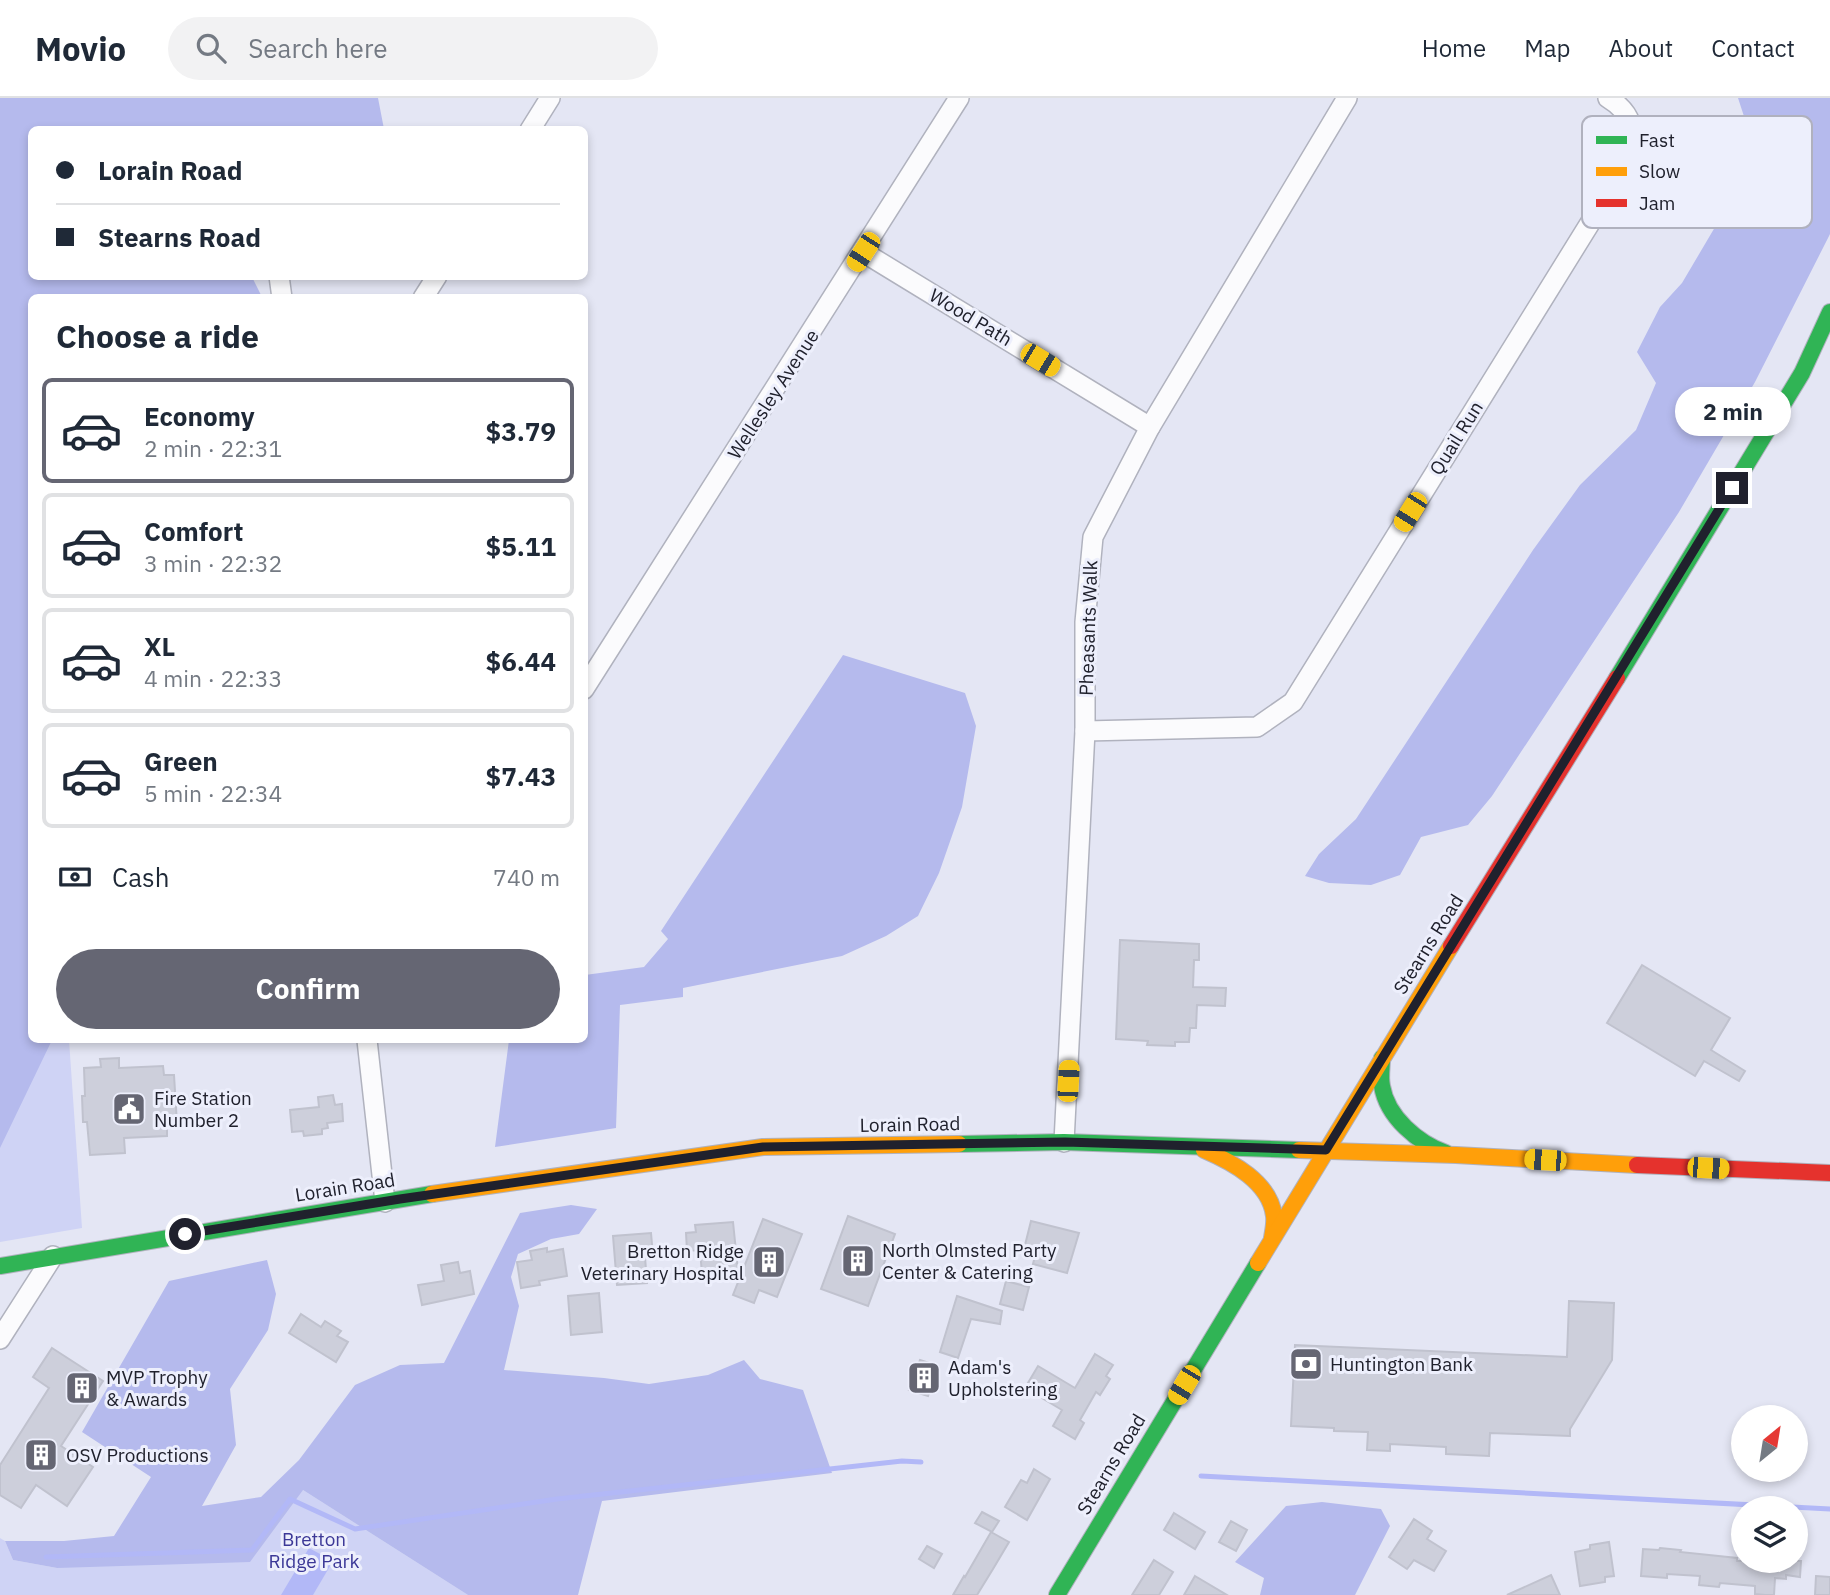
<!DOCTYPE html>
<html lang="en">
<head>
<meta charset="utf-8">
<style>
  body { margin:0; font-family:"IBM Plex Sans",sans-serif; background:#f2f2f3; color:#1f2937; height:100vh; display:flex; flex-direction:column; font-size:26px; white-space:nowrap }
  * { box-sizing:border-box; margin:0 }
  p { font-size:23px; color:#747a83 }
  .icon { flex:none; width:38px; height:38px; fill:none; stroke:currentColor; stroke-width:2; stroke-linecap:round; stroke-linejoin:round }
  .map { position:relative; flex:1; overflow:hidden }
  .side { position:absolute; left:28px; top:196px; width:560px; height:749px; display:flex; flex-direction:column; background:#fff; border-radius:10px; box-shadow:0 4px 10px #0003 }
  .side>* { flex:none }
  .guide { position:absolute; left:28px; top:28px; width:560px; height:154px; border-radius:10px; box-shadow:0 4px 10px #0003; display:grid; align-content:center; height:154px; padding:0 28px; background:#fff }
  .needle { width:46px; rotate:30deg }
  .fabs { position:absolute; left:1731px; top:1307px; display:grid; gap:14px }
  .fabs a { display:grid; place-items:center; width:77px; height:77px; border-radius:50%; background:#fff; box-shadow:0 4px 10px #0003; font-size:35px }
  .end { position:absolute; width:32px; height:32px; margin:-16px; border:9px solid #20212d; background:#fff; box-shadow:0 0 0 4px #fff }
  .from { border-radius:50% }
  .bubble { position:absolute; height:49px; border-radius:24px; background:#fff; box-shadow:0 4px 10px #0003; font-size:23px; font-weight:700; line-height:49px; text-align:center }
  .car { position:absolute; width:21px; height:42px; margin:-21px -10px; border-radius:9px; box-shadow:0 0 5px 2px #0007; background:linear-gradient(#f5c518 24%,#345 0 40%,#f5c518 0 76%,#345 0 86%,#f5c518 0) }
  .guide b { display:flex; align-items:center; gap:24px; height:66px; font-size:26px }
  .guide b+b { border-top:2px solid #e0e1e3 }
  .guide i { width:18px; height:18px; background:#1f2937 }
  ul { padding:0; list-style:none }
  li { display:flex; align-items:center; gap:21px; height:105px; margin:0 14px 10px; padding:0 14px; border:4px solid #e0e1e3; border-radius:10px }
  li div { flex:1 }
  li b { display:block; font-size:26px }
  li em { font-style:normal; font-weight:700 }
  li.selected { border-color:#656673 }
  li>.icon { width:63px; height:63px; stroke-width:1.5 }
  h2 { padding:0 28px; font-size:32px; line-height:84px }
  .pay { display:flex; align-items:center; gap:18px; height:77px; padding:0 28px; font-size:26px }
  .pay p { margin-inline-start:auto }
  .button { display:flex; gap:14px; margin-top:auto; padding:14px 28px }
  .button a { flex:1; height:80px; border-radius:42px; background:#656673; color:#fff; font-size:28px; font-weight:700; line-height:80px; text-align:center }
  header { display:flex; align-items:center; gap:42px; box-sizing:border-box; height:98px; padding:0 35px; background:#fff; border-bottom:2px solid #e0e1e3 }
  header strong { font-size:33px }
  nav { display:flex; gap:38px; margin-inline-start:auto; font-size:24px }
  .search { width:490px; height:63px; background:#f2f2f3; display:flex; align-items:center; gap:18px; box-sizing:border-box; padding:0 24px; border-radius:38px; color:#747a83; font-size:26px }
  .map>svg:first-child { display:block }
  .green { fill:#cfd3f5 }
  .forest { fill:#b5baed }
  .water { fill:#b2b8f7 }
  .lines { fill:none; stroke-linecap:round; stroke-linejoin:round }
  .stream { stroke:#b2b8f7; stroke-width:5 }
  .building { fill:#cdcfdb; stroke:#c0c2ce; stroke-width:2 }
  .street-casing { stroke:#b0b2be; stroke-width:22 }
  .fast-casing { stroke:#b0b2be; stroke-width:18 }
  .slow-casing { stroke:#b0b2be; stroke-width:18 }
  .jam-casing { stroke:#b0b2be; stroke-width:18 }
  .street { stroke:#fbfbfd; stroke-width:19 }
  .fast { stroke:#30b455; stroke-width:16 }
  .slow { stroke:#ff9f0a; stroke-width:16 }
  .jam { stroke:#e5322d; stroke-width:16 }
  .route { stroke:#20212d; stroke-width:9 }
  .labels { text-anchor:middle; stroke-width:6; stroke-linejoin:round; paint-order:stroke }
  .street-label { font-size:19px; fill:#20212d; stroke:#edeffc }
  .poi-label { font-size:19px; fill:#20212d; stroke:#edeffc; text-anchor:start }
  .park-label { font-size:19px; fill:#3c3897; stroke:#edeffc }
  .key { fill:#edeffc; stroke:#b0b1be; stroke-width:2 }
  .key-label { font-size:19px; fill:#20212d }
</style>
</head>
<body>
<header>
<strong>Movio</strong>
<div class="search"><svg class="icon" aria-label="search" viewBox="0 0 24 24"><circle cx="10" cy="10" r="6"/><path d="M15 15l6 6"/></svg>Search here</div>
<nav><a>Home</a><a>Map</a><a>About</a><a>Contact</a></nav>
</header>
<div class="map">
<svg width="1830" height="1497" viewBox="0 0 1830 1497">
  <rect width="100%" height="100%" fill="#e4e6f4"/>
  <g class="green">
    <path d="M0 0 32 32V942H69L82 1130 0 1144Z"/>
    <path d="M303 1392 468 1497H0V1440L5 1443 13 1462 57 1470Z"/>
  </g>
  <g class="forest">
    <path d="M0 0H378L384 31 32 32V178L252 179 262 199 32 200V942H52L0 1050Z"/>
    <path d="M1738 0H1830V136L1827 142 1755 284 1679 414 1492 698 1468 727 1421 739 1400 777 1371 787 1329 785 1305 778 1319 756 1356 721 1533 452 1580 387 1636 332 1656 285 1637 254 1660 209 1682 185 1757 58Z"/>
    <path d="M843 557 965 595 976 628 962 709 939 775 918 818 886 838 842 858 683 890V899L620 907 616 1030 495 1049 509 942H584L585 877 644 869 668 841 661 833Z"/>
    <path d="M571 1107 597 1111 579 1136 551 1141 518 1156 511 1179 519 1208 504 1272 604 1280 649 1286 708 1277 744 1262 760 1281 803 1292 832 1375 602 1403 578 1497H468L303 1392 250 1464 57 1470 13 1462 5 1443H64L114 1438 151 1379 82 1334 169 1183 267 1162 276 1196 268 1232 230 1291 236 1347 202 1408 261 1399 299 1362 355 1287 400 1267 444 1265 520 1115Z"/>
    <path d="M1322 1404 1381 1411 1390 1428 1355 1497H1260L1264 1480 1235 1464 1286 1408Z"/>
  </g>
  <path class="water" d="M309 1450 333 1463 313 1497H281Z"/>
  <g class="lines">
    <g class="stream">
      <path d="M1201 1378 1830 1411"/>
      <path d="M46 1459 252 1452 290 1401 355 1431 557 1401 902 1363 921 1364"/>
    </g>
  </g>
  <g class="building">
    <path d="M1120 842 1199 846V862H1194L1193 889 1226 890 1225 908 1197 907 1196 930H1190L1189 944H1175V948L1147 947 1148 943 1116 941Z"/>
    <path d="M1642 867 1730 920 1711 952 1745 973 1739 983 1704 963 1695 978 1607 925Z"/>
    <path d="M119 960V970L163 968 164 977H174L177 1026H167V1038L124 1040 125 1055 90 1057 87 1024H83L82 998H85L84 970 101 969 100 961Z"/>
    <path d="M333 997 335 1007 342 1006 343 1023 327 1025 328 1030 322 1031V1036L304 1038 303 1033 292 1034 290 1012 319 1009 318 999Z"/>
    <path d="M848 1118 895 1136 868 1208 821 1191Z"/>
    <path d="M763 1121 802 1136 777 1199 759 1192 754 1205 733 1197Z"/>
    <path d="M1031 1123 1079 1135 1067 1175 1033 1166 1035 1158 1023 1155Z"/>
    <path d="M733 1124 738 1173 702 1176 700 1152 687 1153 686 1135 696 1134 695 1127Z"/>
    <path d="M651 1135 653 1158 645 1159 647 1185 617 1187 613 1138Z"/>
    <path d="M547 1150V1154L563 1151 567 1178 539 1183 540 1187 521 1190 517 1164 532 1162 530 1153Z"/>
    <path d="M458 1164 460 1175 470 1173 474 1196 422 1207 418 1187 444 1183 441 1167Z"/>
    <path d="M1006 1183 1029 1189 1023 1212 1000 1206Z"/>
    <path d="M599 1195 602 1234 571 1237 568 1198Z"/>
    <path d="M957 1198 1002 1213 1000 1226 971 1221 958 1260 940 1254Z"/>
    <path d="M1569 1203 1614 1205 1612 1262 1570 1331V1338L1490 1335 1489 1358 1446 1356V1349L1390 1346V1353L1367 1352 1368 1334 1334 1333V1330L1291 1328 1295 1247 1567 1259Z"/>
    <path d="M301 1216 321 1229 325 1223 341 1233 337 1238 348 1244 336 1264 289 1235Z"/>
    <path d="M52 1250 103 1283 61 1348 93 1369 67 1408 36 1387 21 1410 0 1397V1367L49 1290 33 1279Z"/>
    <path d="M1095 1256 1113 1267 1106 1278 1110 1281 1100 1297 1096 1294 1080 1322 1084 1325 1075 1341 1053 1328 1062 1312 1025 1290 1038 1268 1075 1290Z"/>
    <path d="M920 1262 938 1268 928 1298 909 1292Z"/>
    <path d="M1034 1371 1050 1381 1027 1422 1005 1409 1021 1382 1027 1385Z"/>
    <path d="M982 1414 999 1423 992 1434 975 1425Z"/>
    <path d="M1174 1415 1205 1434 1195 1451 1164 1432Z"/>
    <path d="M1414 1421 1432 1433 1427 1441 1446 1453 1434 1473 1414 1462 1407 1471 1389 1459Z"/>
    <path d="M1231 1423 1247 1432 1236 1453 1219 1444Z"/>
    <path d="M991 1434 1009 1444 993 1471 977 1497H953L964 1478 965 1479Z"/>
    <path d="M1609 1444 1614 1478 1605 1479V1484L1580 1488 1575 1454 1590 1451V1447Z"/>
    <path d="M927 1448 942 1456 934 1470 919 1461Z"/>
    <path d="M1660 1450 1681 1452 1680 1454 1737 1460V1463H1801L1800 1479 1786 1477V1481L1775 1480 1774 1497H1765L1755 1496V1488L1720 1485 1719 1489 1699 1487 1700 1478 1667 1476V1480L1641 1478 1643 1451 1659 1452Z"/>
    <path d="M1154 1462 1173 1474 1159 1497H1132Z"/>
    <path d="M1551 1477 1560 1497H1507Z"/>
    <path d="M1195 1478 1227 1497H1184Z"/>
    <path d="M1816 1478 1830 1479V1497H1815Z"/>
  </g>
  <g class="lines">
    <defs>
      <g id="street">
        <path d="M530 32 550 0"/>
        <path d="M863 154 1150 329"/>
        <path d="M279 178 282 200"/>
        <path d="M423 200 437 178"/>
        <path d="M584 591 959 0"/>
        <path d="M1085 633 1257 629 1293 604 1631 59C1633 31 1634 16 1608 0"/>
        <path d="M367 942 385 1104"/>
        <path d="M1064 1044 1085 633V524L1093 439 1150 329 1347 0"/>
        <path d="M0 1241 53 1158"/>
      </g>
      <g id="fast">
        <path d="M1617 580 1802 275 1830 214"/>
        <path d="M1382 960C1382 969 1380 979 1382 988 1387 1019 1418 1045 1446 1055"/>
        <path d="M959 1046 1064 1044 1299 1052"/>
        <path d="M0 1168 432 1096"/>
        <path d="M1057 1497 1258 1165"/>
      </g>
      <g id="slow">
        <path d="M1204 1052C1232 1064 1270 1084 1274 1118 1275 1125 1273 1133 1272 1140"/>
        <path d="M1299 1052 1456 1057 1637 1067"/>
        <path d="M432 1096 763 1049 959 1046"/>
        <path d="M1258 1165 1451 848"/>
      </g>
      <g id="jam">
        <path d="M1451 848 1617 580"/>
        <path d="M1637 1067 1830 1075"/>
      </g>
    </defs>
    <use href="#street" class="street-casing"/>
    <use href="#fast" class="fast-casing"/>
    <use href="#slow" class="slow-casing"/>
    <use href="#jam" class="jam-casing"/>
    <use href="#street" class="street"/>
    <use href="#fast" class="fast"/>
    <use href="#slow" class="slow"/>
    <use href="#jam" class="jam"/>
  </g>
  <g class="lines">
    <path class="route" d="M185 1136 400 1101 763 1049 1065 1044 1326 1052 1732 390"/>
  </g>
  <defs>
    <symbol id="civic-square" viewBox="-11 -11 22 22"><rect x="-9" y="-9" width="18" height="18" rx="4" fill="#656673" stroke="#edeffc"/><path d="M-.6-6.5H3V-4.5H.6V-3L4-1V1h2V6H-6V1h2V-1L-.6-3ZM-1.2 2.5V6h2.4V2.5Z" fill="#fff"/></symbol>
    <symbol id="building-square" viewBox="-11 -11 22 22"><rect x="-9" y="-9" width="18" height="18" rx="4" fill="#656673" stroke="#edeffc"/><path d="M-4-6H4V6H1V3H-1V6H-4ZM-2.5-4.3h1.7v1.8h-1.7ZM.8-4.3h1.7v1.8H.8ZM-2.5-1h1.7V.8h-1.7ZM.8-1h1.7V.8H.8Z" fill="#fff"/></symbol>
    <symbol id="bank-square" viewBox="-11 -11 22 22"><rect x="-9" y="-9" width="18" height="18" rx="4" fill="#656673" stroke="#edeffc"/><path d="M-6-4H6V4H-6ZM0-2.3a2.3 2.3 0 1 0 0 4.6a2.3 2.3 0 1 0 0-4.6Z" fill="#fff"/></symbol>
  </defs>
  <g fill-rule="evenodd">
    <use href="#civic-square" x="110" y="992" width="38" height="38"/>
    <use href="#building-square" x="839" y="1144" width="38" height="38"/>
    <use href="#building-square" x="750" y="1145" width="38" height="38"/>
    <use href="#bank-square" x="1287" y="1247" width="38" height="38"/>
    <use href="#building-square" x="905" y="1261" width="38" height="38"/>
    <use href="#building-square" x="63" y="1271" width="38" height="38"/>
    <use href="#building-square" x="22" y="1338" width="38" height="38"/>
  </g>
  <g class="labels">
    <g class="street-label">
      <text transform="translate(971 219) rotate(31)" y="7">Wood Path</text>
      <text transform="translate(773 296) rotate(-57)" y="7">Wellesley Avenue</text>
      <text transform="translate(1456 340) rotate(-58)" y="7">Quail Run</text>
      <text transform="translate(1088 530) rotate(-88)" y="7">Pheasants Walk</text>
      <text transform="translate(1428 846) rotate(-58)" y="7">Stearns Road</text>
      <text transform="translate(910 1026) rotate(-1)" y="7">Lorain Road</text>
      <text transform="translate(345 1089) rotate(-9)" y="7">Lorain Road</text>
      <text transform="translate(1111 1366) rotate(-59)" y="7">Stearns Road</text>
    </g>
    <g class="poi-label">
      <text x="154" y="1007">Fire Station<tspan x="154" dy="22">Number 2</tspan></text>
      <text x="882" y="1159">North Olmsted Party<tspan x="882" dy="22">Center &amp; Catering</tspan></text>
      <text x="744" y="1160" text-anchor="end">Bretton Ridge<tspan x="744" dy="22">Veterinary Hospital</tspan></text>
      <text x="1330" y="1273">Huntington Bank</text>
      <text x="948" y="1276">Adam's<tspan x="948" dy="22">Upholstering</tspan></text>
      <text x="106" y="1286">MVP Trophy<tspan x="106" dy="22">&amp; Awards</tspan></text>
      <text x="66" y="1364">OSV Productions</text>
    </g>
    <g class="park-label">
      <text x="314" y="1448">Bretton<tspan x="314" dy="22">Ridge Park</tspan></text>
    </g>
  </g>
  <rect x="1582" y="18" width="230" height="112" rx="10" class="key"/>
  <rect x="1596" y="38" width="31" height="8" fill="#30b455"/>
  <rect x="1596" y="69" width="31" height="9" fill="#ff9f0a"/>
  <rect x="1596" y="101" width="31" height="8" fill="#e5322d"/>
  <g class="key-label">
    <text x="1639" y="49">Fast</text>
    <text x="1639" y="80">Slow</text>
    <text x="1639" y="112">Jam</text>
  </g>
</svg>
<div class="fabs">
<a><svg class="needle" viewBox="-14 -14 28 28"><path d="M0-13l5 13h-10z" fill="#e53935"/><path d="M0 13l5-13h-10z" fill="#747a83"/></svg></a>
<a><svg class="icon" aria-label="layers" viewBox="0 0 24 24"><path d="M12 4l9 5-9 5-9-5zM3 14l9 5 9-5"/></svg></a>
</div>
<i class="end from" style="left:185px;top:1136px"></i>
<i class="end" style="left:1732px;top:390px"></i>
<div class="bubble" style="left:1675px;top:289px;width:116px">2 min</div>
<i class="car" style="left:863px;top:154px;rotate:213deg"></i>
<i class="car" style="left:1040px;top:262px;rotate:121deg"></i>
<i class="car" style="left:1410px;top:414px;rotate:212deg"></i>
<i class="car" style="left:1068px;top:983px;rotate:3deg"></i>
<i class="car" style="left:1545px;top:1062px;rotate:273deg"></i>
<i class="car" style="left:1708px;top:1070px;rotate:93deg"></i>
<i class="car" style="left:1184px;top:1287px;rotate:211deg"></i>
<div class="guide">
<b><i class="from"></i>Lorain Road</b>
<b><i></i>Stearns Road</b>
</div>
<section class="side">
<h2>Choose a ride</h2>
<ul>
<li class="selected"><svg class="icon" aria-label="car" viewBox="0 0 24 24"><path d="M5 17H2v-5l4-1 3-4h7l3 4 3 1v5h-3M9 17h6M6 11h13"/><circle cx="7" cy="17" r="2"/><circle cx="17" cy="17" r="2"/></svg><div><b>Economy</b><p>2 min · 22:31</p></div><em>$3.79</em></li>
<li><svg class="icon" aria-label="car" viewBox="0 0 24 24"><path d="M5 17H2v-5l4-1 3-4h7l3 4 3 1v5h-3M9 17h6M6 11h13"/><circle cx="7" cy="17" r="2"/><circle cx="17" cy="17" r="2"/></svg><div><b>Comfort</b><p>3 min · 22:32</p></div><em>$5.11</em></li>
<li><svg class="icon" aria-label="car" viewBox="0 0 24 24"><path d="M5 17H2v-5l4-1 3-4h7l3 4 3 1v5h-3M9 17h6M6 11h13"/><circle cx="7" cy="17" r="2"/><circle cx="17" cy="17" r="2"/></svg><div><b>XL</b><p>4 min · 22:33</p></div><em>$6.44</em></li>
<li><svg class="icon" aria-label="car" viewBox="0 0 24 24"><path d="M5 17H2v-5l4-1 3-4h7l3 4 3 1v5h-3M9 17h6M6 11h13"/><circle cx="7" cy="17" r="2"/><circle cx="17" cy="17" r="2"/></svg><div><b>Green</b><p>5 min · 22:34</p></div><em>$7.43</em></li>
</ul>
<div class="pay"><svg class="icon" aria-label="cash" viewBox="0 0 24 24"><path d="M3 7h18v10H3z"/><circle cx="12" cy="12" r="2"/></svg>Cash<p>740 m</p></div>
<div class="button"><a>Confirm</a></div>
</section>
</div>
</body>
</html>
